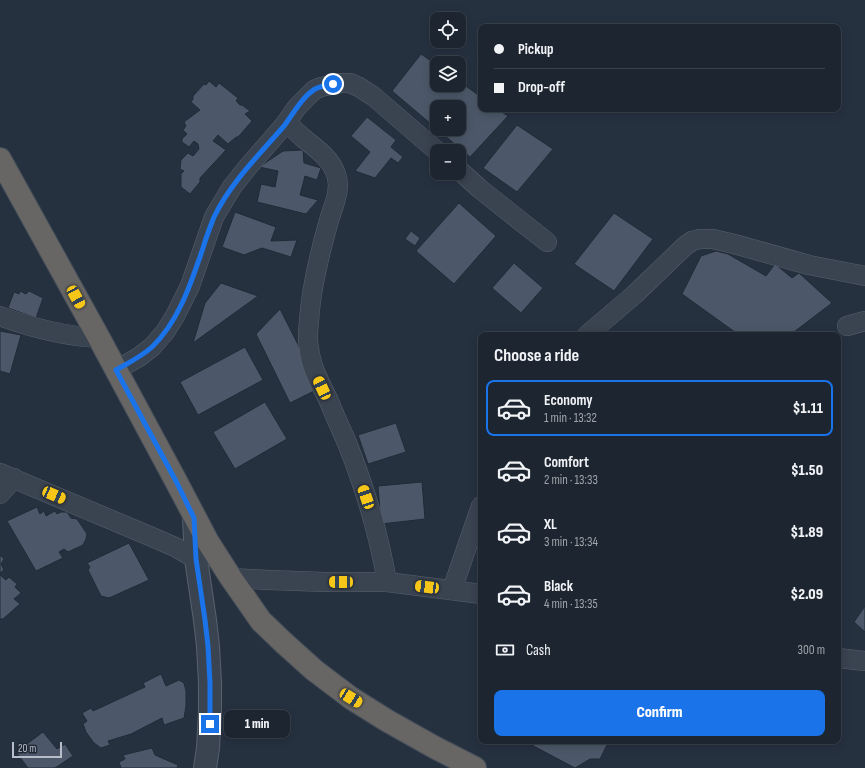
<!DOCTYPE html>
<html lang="en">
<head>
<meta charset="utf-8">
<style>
  body { margin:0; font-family:"Sofia Sans Condensed",sans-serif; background:#29313c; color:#f1f3f6; height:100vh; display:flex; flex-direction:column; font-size:15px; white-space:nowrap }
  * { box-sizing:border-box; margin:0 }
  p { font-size:13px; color:#a0a5ab }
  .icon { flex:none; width:22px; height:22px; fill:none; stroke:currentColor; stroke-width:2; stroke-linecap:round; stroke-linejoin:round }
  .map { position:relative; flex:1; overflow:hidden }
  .side { position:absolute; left:478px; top:332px; width:363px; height:412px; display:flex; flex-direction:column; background:#1c2530; border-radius:8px; box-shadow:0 2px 10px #0003,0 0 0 1px #3a424c }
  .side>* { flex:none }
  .guide { position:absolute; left:478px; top:24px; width:363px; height:88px; border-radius:8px; box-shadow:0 2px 10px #0003,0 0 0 1px #3a424c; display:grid; align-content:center; height:88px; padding:0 16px; background:#1c2530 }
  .fabs { position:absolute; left:430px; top:12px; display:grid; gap:8px }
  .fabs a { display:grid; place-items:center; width:36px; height:36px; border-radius:8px; background:#1c2530; box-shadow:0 2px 10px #0003,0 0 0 1px #3a424c; font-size:20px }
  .scale { position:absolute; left:12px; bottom:10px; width:50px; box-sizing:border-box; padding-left:4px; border:2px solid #b7beca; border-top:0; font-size:11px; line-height:14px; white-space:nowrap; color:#b7beca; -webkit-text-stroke:3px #1f2835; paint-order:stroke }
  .end { position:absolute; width:18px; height:18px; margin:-9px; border:5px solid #1a73e8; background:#fff; box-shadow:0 0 0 2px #fff }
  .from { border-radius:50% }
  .bubble { position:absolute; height:28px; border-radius:8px; background:#1c2530; box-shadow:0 2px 10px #0003,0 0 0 1px #3a424c; font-size:13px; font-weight:800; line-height:28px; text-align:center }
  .car { position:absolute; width:12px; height:24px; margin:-12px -6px; border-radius:5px; box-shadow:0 0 3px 1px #0007; background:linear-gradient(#f5c518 24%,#345 0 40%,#f5c518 0 76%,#345 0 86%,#f5c518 0) }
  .guide b { display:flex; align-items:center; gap:14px; height:38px; font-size:15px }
  .guide b+b { border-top:1px solid #3a424c }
  .guide i { width:10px; height:10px; background:#f1f3f6 }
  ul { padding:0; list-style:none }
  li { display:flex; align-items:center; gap:12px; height:56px; margin:0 8px 6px; padding:0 8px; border:2px solid transparent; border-radius:8px }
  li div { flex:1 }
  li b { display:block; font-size:15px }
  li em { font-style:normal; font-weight:800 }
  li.selected { border-color:#1a73e8 }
  li>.icon { width:36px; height:36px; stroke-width:1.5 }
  h2 { padding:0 16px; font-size:18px; line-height:48px }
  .pay { display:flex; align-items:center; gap:10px; height:44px; padding:0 16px; font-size:15px }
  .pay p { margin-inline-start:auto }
  .action { display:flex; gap:8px; margin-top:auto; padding:8px 16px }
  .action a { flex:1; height:46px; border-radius:8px; background:#1a73e8; color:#fff; font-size:16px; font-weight:800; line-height:46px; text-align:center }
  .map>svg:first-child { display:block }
  .building { fill:#4c5869; stroke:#212a37; fill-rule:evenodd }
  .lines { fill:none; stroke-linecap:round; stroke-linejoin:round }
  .minor-casing { stroke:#58616d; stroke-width:20 }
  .tertiary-casing { stroke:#58616d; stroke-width:24 }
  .trunk-casing { stroke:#454e5a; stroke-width:24 }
  .minor { stroke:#3a4350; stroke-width:19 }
  .tertiary { stroke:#3a4350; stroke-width:22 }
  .trunk { stroke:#676664; stroke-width:22 }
  .route { stroke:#1a73e8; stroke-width:5 }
</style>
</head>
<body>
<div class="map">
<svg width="865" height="768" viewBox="0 0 865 768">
  <rect width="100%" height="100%" fill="#263140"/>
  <g class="building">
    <path d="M421 54 437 65V85H459V81L481 97V109H497L508 116 470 157 392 91ZM437 107H459V129H437Z"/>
    <path d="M209 81 216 87 219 83 238 98 236 101 240 105H242L250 111 245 114 252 121 239 136 235 138 228 144 218 135 213 141 226 150 200 178V182L190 194 181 187V174L184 171 180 169 181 160 188 153 193 156 199 149 198 144 194 141 189 147 182 142V139L187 134 183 130 186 126 184 122 200 110 191 102 193 99V96L204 84 206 85Z"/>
    <path d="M367 117 396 140 391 147 403 157 398 163 391 158 375 178 355 171 370 152 351 136Z"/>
    <path d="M517 125 553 149 517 192 483 168Z"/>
    <path d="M303 150 304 163 321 168 317 180 305 176 300 195 318 200 306 214 257 202 261 184 275 187 278 171 259 167 283 151Z"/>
    <path d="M459 203 496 236 454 284 416 251Z"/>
    <path d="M235 212 276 227 271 241 297 240 291 257 262 248 244 255 222 247Z"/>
    <path d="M614 213 653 239 614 291 574 264Z"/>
    <path d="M411 231 420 238 415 246 405 239Z"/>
    <path d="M716 251 728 254 766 276 775 264 792 278 799 273 832 303 790 335H739L682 294 701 256Z"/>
    <path d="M514 263 543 288 521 313 492 288Z"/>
    <path d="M221 283 258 296 193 343 205 303Z"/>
    <path d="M20 291 26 294 29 291 43 298 36 318 8 308 14 292 19 294Z"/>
    <path d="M280 309 320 388 290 403 256 334Z"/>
    <path d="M0 331 21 335 10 374 0 371Z"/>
    <path d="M245 347 263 380 198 415 180 382Z"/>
    <path d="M265 402 287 439 235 469 213 432Z"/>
    <path d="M396 423 406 452 368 464 358 435Z"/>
    <path d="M422 482 425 519 381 524 378 486Z"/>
    <path d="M37 507 40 514 44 511 46 516 55 511 57 514 61 512H67L71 518 77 519 87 534 86 539 83 545 68 552 64 549 59 552 63 558 36 571 7 521Z"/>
    <path d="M129 543 149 580 109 598 101 596 88 570 90 567 87 563Z"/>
    <path d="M0 555 4 559 1 564 4 570 0 573Z"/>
    <path d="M0 575 6 580 9 577 17 584 15 587 21 593 14 599 20 604 3 619H0Z"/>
    <path d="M865 606V632L854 622Z"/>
    <path d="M161 674 166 686 179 680 184 683 186 691V706L184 718 164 725 162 718 131 734 108 741 110 745 101 748 94 743 86 732 83 724 87 721 82 713 91 708 93 711 145 687 143 683Z"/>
    <path d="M43 732 57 749 65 744 73 756 55 768H28L16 752Z"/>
    <path d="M524 741H609L600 759H590L575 768Z"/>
    <path d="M152 748 155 755 178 765 177 768H121L119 762 125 759 123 755Z"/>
  </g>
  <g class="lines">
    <defs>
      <g id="minor">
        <path d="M286 123C291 127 297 132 302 137 315 148 330 157 336 174 342 191 332 208 328 224 319 256 311 288 309 321 308 330 307 340 309 348 311 367 320 383 328 399 334 414 341 429 347 443 365 488 379 535 387 582"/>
        <path d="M459 170 480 189 547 242"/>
        <path d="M0 316C32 328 65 336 99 338"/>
        <path d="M847 326 865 321"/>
        <path d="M587 335 634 295 685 246 692 241 700 239H713L738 245 809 265 865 276"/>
        <path d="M116 370 139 357 152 347 165 332 175 316 190 286 214 217 232 187 247 168 286 123 297 107 314 90 321 87 341 83H350L359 87 373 96 437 151"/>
        <path d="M0 473 152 537 175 547 196 559"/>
        <path d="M0 494 14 478"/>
        <path d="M231 578 269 580 325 582H387L481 594"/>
        <path d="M452 590 481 506"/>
        <path d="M838 658 865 661"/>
      </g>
      <path id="tertiary" d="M194 518 196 559 205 620 208 646 210 683V712L208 748 205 768"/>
      <path id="trunk" d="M0 159 99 338 177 483 208 542 231 578 261 621 284 643 314 670 351 698 386 720 434 747 475 768"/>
    </defs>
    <use href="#minor" class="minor-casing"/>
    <use href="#tertiary" class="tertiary-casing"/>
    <use href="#trunk" class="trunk-casing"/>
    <use href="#minor" class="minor"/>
    <use href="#tertiary" class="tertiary"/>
    <use href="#trunk" class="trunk"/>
  </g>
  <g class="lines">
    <path class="route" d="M210 724V683L208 646 205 620 196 559 194 518 177 483 116 370C128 363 141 357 152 347 179 321 191 283 203 248 206 238 210 227 214 217 231 182 259 155 284 126 293 114 302 97 315 89 321 86 327 85 333 84"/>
  </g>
</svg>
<div class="fabs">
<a><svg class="icon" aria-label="locate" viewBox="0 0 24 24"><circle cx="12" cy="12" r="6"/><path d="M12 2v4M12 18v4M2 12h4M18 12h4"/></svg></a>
<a><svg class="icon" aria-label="layers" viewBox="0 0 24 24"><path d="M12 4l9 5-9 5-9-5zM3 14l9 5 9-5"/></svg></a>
<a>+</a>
<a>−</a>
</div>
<div class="scale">20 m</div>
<i class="end from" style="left:333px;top:84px"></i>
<i class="end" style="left:210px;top:724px"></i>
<div class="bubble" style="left:224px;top:710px;width:66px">1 min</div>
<i class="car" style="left:76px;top:297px;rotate:151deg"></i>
<i class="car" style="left:322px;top:388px;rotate:335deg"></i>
<i class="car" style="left:54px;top:495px;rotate:113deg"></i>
<i class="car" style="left:366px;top:497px;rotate:341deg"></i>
<i class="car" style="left:341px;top:582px;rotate:270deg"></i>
<i class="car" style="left:427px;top:587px;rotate:277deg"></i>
<i class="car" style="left:351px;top:698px;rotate:122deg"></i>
<div class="guide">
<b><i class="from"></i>Pickup</b>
<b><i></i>Drop-off</b>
</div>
<section class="side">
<h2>Choose a ride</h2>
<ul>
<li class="selected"><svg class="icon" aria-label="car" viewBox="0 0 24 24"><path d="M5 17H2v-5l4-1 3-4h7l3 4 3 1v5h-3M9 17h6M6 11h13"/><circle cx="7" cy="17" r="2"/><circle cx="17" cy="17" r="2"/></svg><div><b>Economy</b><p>1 min · 13:32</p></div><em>$1.11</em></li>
<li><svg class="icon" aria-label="car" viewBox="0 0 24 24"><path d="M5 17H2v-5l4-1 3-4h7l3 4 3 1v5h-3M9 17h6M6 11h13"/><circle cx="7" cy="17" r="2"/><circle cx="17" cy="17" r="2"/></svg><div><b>Comfort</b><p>2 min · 13:33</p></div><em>$1.50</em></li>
<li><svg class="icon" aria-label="car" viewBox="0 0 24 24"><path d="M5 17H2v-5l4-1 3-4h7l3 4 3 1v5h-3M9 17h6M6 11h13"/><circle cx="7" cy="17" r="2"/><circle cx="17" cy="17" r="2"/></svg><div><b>XL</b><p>3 min · 13:34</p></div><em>$1.89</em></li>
<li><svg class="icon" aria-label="car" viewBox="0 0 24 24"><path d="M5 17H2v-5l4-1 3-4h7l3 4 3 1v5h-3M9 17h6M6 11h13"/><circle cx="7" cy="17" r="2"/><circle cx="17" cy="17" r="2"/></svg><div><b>Black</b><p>4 min · 13:35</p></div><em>$2.09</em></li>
</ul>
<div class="pay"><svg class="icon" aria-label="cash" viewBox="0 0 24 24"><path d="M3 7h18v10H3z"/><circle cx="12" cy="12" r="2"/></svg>Cash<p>300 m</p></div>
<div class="action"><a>Confirm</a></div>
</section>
</div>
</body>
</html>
